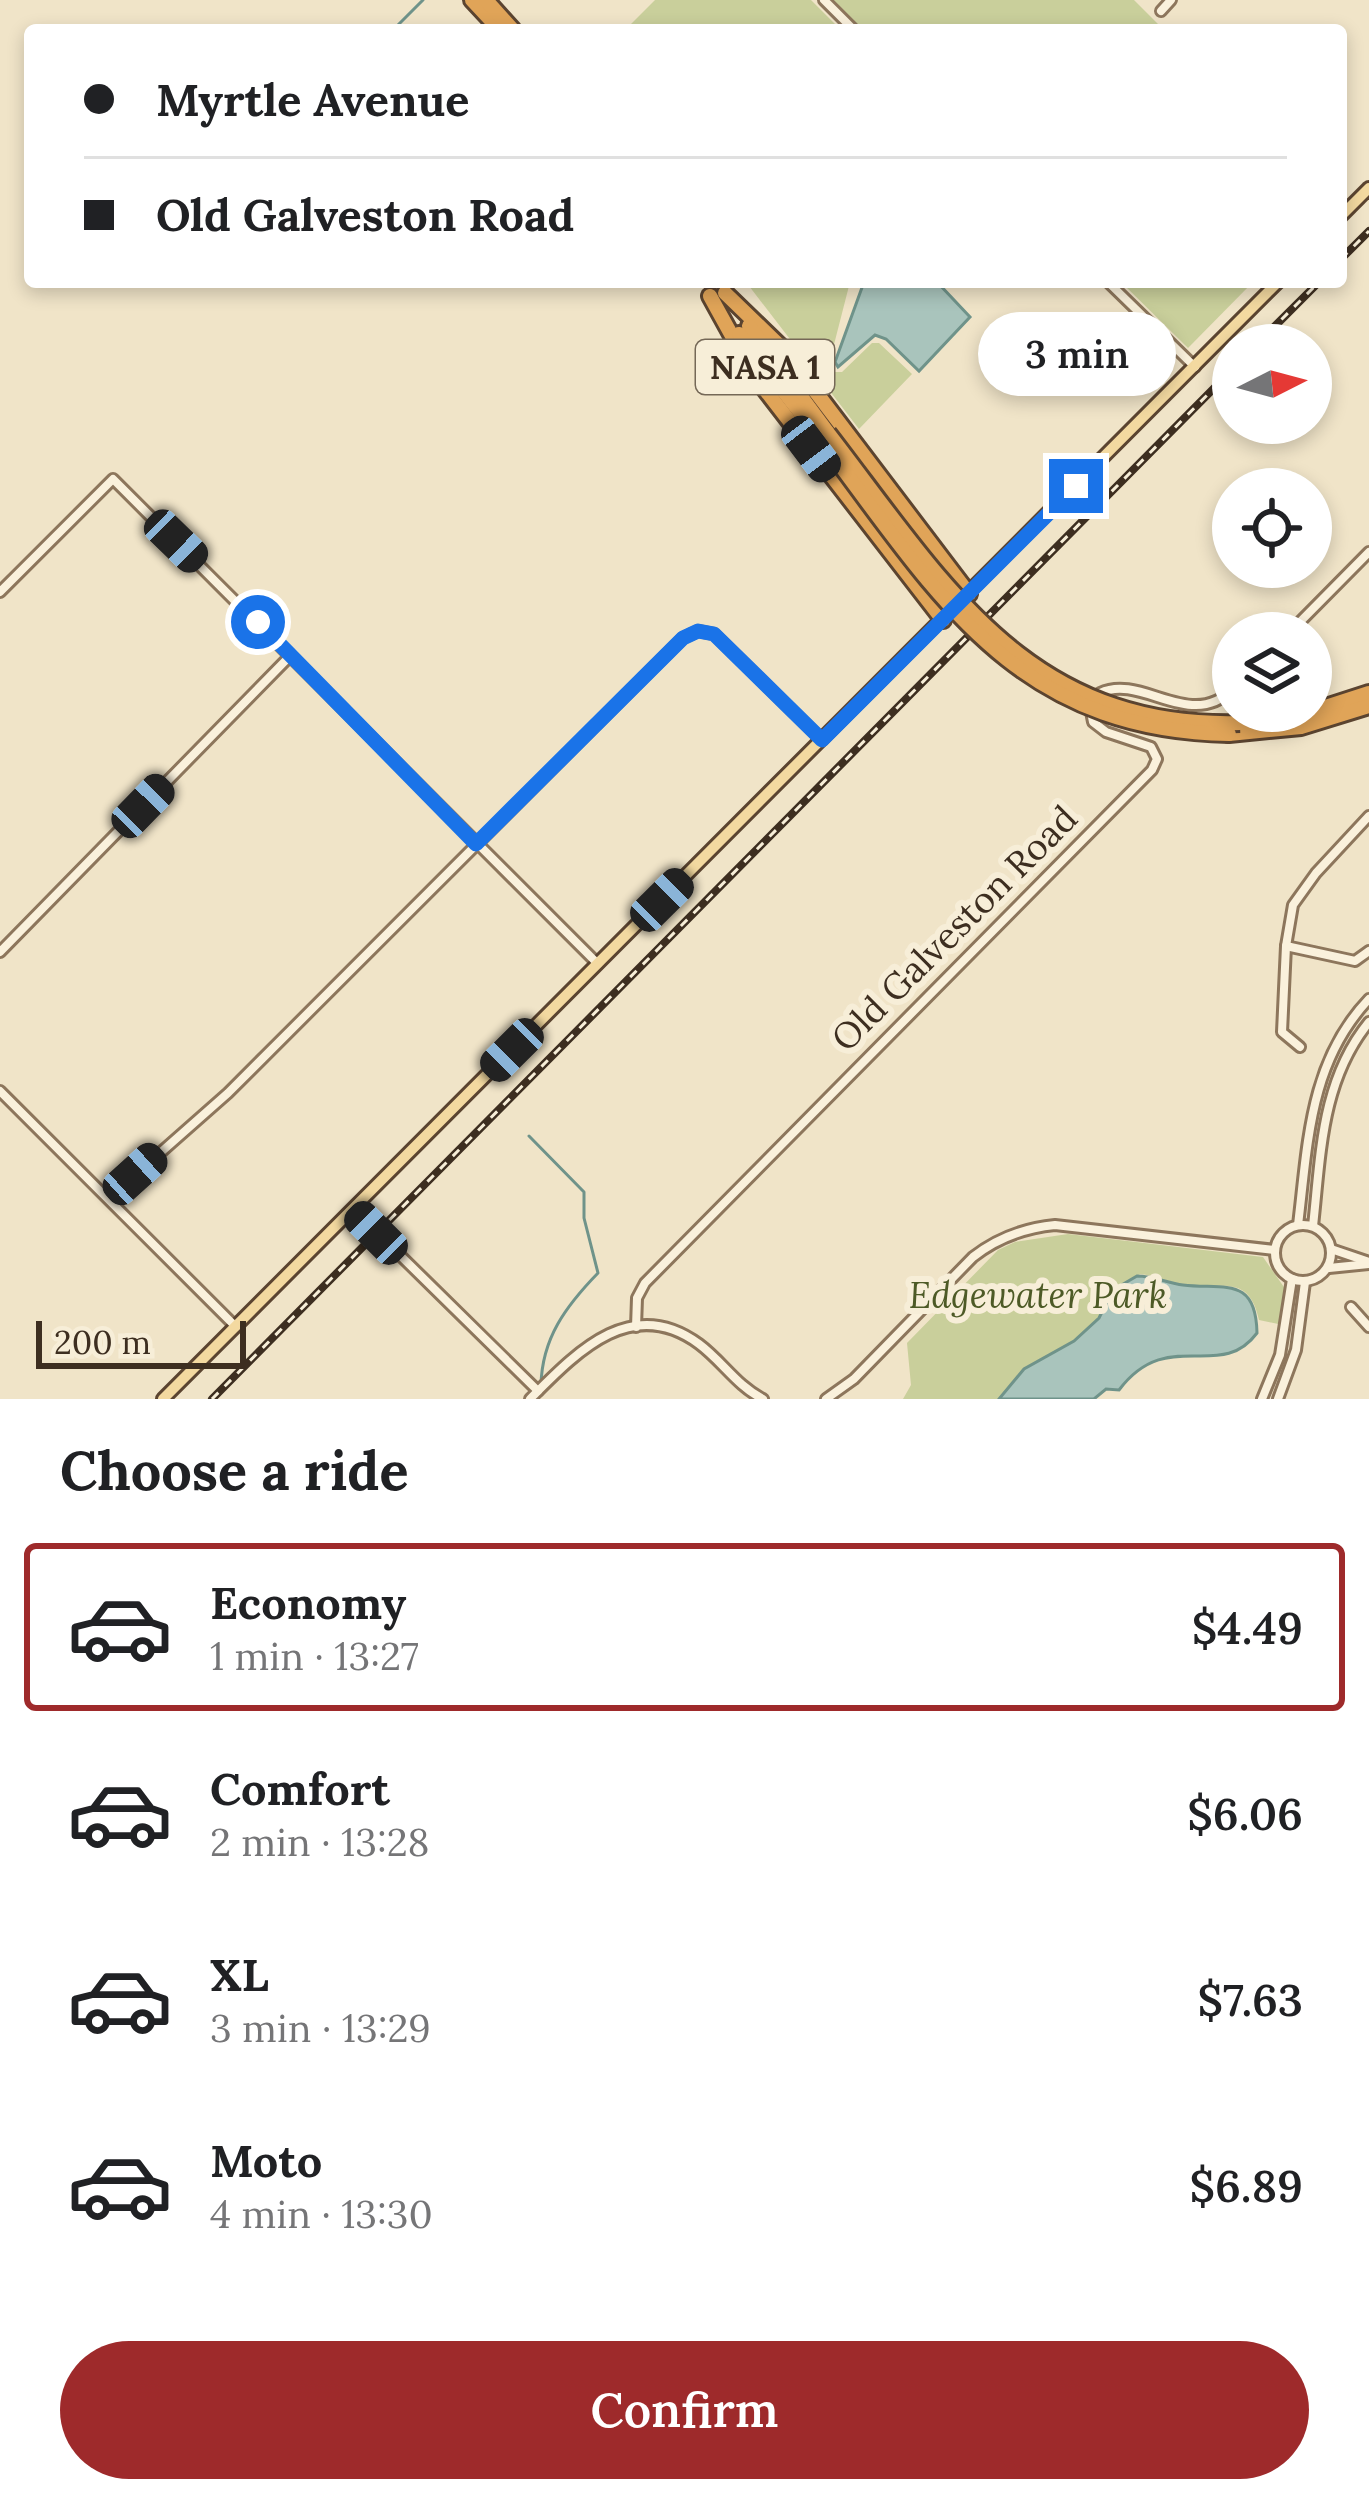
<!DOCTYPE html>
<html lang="en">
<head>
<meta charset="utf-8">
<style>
  body { margin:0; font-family:Lora,serif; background:#f2f2f2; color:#202124; height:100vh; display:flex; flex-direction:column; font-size:45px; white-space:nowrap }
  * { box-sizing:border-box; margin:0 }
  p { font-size:39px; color:#757577 }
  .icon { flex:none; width:66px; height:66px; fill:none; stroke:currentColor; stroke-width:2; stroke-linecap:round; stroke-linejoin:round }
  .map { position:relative; height:1399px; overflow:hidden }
  .drawer { display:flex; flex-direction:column; background:#fff; flex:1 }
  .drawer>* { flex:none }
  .guide { position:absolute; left:24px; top:24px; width:1323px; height:264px; border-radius:12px; box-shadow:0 6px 18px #0003; display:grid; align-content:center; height:264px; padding:0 60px; background:#fff }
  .needle { width:78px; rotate:84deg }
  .buttons { position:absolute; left:1212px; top:324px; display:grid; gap:24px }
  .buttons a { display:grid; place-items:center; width:120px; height:120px; border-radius:50%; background:#fff; box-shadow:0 6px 18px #0003; font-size:60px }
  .scale { position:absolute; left:36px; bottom:30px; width:210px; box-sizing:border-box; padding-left:12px; border:6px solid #3d2e20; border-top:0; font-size:33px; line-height:42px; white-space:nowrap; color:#3d2e20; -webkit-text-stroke:9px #f7eed8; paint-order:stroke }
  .end { position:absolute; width:54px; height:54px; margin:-27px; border:15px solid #1a73e8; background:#fff; box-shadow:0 0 0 6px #fff }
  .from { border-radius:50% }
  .bubble { position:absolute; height:84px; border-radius:42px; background:#fff; box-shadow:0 6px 18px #0003; font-size:39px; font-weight:600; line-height:84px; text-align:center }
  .car { position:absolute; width:36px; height:72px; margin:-36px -18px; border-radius:15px; box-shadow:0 0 9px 3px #0007; background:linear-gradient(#222 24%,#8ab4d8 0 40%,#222 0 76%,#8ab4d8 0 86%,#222 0) }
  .guide b { display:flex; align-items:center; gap:42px; height:114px; font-size:45px }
  .guide b+b { border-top:3px solid #e0e0e0 }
  .guide i { width:30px; height:30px; background:#202124 }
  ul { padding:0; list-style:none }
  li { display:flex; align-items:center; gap:36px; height:168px; margin:0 24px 18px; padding:0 36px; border:6px solid transparent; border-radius:12px }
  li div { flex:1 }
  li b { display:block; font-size:45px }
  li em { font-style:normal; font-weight:600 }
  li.selected { border-color:#9e2a2b }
  li>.icon { width:108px; height:108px; stroke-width:1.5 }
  h2 { padding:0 60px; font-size:54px; line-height:144px }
  .button { display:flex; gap:24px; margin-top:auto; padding:24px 60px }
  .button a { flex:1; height:138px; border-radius:72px; background:#9e2a2b; color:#fff; font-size:48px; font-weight:600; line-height:138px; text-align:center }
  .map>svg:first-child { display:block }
  .green { fill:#c9cf9b }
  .water { fill:#a9c4bc; stroke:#6f938a; stroke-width:3 }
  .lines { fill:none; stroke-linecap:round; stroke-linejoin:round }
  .stream { stroke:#6f938a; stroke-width:3 }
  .minor-casing { stroke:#8d765c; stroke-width:14 }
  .primary-casing { stroke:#5b4430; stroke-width:16 }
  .motorway-casing { stroke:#5b4430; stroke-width:20 }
  .minor { stroke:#faf1dc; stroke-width:8 }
  .primary { stroke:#f3d9a0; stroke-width:10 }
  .motorway { stroke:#e0a458; stroke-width:14 }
  .rail-casing { stroke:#3d2e20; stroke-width:8 }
  .rail { stroke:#f7eed8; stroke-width:3; stroke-dasharray:9; stroke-linecap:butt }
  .motorway-bridge-casing { stroke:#5b4430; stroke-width:20; stroke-linecap:butt }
  .motorway-bridge { stroke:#e0a458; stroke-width:14 }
  .route { stroke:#1a73e8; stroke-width:15 }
  .labels { text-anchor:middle; stroke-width:12; stroke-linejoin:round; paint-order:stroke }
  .shield { fill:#f7eed8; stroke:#756857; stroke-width:3 }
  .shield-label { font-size:33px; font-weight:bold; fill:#3d2e20 }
  .street-label { font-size:36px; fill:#3d2e20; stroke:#f7eed8 }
  .park-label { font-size:36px; font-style:italic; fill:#4d5a26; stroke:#f7eed8 }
</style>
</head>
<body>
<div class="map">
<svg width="1369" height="1399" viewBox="0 0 1369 1399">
  <rect width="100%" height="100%" fill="#f0e4c8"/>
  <g class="green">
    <path d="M655 0H811L841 30H625Z"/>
    <path d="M833 0H1134L1164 30H863Z"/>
    <path d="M746 282H850L829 364 833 372H842L872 343H879L912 374 859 429Z"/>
    <path d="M1121 282H1253L1188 348Z"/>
    <path d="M1068 1234 1263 1257 1286 1290 1283 1325 1259 1320C1248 1268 1214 1293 1178 1285 1165 1282 1155 1275 1140 1274L1113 1290 1098 1318 1074 1341 1024 1369 999 1399H903L911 1385 907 1343 998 1250 1015 1242Z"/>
  </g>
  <g class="water">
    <path d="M864 282H937L970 317 919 371 886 339 875 335 838 367 835 362Z"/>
    <path d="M1137 1276C1154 1276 1167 1283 1183 1285 1223 1290 1256 1275 1257 1333 1220 1383 1168 1325 1119 1390L1106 1389 1094 1399H999L1024 1369 1074 1341 1099 1318 1113 1290Z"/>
  </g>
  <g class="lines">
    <g class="stream">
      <path d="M393 30 423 0"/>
      <path d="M529 1136 584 1192V1218L598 1273C566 1306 542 1338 541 1385"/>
    </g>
    <defs>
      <g id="minor">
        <path d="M824 0 854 30"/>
        <path d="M1161 11 1171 0"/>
        <path d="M1108 282 1195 367"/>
        <path d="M0 592 113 479 598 964"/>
        <path d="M1289 633 1369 552"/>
        <path d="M1286 946 1355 961 1369 951"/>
        <path d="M0 952 290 656"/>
        <path d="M1300 1047 1282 1032 1286 946 1293 905 1316 873 1369 816"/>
        <path d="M0 1091 236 1327"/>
        <path d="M109 1198 228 1093 683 638 698 631 714 634 821 739"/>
        <path d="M353 1209 538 1391"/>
        <circle cx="1303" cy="1253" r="28"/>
        <path d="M1298 1225C1308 1143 1309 1062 1369 999"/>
        <path d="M1313 1226C1321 1154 1321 1081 1369 1022"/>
        <path d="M1331 1249 1369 1262"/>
        <path d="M1329 1268 1369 1264"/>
        <path d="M1351 1307 1369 1327"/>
        <path d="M636 1327 637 1298 645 1283 1152 770 1157 759 1151 747 1106 732 1093 722 1091 712 1100 693C1142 673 1190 732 1233 689"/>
        <path d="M530 1399C576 1353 631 1294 699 1344 722 1361 737 1386 763 1399"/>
        <path d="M826 1399 854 1379 973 1257C997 1238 1025 1228 1055 1225L1275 1250"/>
        <path d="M1262 1399 1280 1355 1292 1279"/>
        <path d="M1278 1399 1296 1350 1305 1282"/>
      </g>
      <g id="primary">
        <path d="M1341 216 1369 188"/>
        <path d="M163 1399 1278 282"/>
      </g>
      <g id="motorway">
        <path d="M472 0 500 30"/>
        <path d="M486 0 513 30"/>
        <path d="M725 293 784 350 969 594"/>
        <path d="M710 296 753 374 943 620"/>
        <path d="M749 326 828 433"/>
        <path d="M739 334 820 438"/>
        <path d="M1240 723 1301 715 1369 693"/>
        <path d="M1229 734 1301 727 1369 706"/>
      </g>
    </defs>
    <use href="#minor" class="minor-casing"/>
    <use href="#primary" class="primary-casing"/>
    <use href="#motorway" class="motorway-casing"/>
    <use href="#minor" class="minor"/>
    <use href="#primary" class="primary"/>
    <use href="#motorway" class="motorway"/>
    <defs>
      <g id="rail">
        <path d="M1341 259 1369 231"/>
        <path d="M1256 345 1319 282"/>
        <path d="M212 1399 1233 369"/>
      </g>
    </defs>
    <use href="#rail" class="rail-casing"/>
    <use href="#rail" class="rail"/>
    <defs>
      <g id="motorway-bridge">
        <path d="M828 433C943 582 1026 729 1240 723"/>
        <path d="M820 438C937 593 1013 730 1229 734"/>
      </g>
    </defs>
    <use href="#motorway-bridge" class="motorway-bridge-casing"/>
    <use href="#motorway-bridge" class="motorway-bridge"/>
  </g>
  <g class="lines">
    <path class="route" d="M258 622 476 844 683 638 698 631 714 634 822 740 1076 486"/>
  </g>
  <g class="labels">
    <rect class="shield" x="696" y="340" width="138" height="54" rx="9"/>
    <g class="shield-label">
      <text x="765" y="379">NASA 1</text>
    </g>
    <g class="street-label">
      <text transform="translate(954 928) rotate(-45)" y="13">Old Galveston Road</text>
    </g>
    <g class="park-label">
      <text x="1038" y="1308">Edgewater Park</text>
    </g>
  </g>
</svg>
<div class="buttons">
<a><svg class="needle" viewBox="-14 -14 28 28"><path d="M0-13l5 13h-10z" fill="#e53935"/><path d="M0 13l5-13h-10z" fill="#757577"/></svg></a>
<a><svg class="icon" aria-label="locate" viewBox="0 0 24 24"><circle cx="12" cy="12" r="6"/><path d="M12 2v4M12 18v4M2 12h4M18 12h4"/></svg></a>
<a><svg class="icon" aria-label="layers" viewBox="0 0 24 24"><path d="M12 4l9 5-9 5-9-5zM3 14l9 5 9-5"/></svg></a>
</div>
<div class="scale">200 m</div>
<i class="end from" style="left:258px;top:622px"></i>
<i class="end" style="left:1076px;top:486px"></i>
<div class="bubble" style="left:978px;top:312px;width:198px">3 min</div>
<i class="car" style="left:811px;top:449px;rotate:143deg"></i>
<i class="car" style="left:176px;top:541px;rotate:134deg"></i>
<i class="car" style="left:143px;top:806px;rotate:44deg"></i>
<i class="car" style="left:662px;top:900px;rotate:45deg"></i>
<i class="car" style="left:512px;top:1050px;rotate:225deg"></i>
<i class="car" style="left:135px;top:1174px;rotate:48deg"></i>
<i class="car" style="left:376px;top:1233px;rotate:315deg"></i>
<div class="guide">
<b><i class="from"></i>Myrtle Avenue</b>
<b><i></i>Old Galveston Road</b>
</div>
</div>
<section class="drawer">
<h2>Choose a ride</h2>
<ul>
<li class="selected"><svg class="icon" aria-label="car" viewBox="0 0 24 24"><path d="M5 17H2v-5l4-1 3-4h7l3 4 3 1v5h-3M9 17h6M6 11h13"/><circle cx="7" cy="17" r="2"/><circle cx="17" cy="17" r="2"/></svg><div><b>Economy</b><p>1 min · 13:27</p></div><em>$4.49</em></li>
<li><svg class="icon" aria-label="car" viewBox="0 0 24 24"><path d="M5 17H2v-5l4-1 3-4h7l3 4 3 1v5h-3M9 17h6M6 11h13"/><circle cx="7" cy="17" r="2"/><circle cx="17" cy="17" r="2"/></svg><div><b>Comfort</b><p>2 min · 13:28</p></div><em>$6.06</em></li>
<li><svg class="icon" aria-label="car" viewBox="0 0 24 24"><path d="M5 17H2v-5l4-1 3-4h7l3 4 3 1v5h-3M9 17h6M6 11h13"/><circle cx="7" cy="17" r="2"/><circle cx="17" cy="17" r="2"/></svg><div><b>XL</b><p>3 min · 13:29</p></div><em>$7.63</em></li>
<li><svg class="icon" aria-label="car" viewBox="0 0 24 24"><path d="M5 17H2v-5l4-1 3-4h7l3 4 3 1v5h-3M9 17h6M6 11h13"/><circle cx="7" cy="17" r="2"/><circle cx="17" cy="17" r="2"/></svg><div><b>Moto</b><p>4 min · 13:30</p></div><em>$6.89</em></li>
</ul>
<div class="button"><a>Confirm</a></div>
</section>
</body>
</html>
